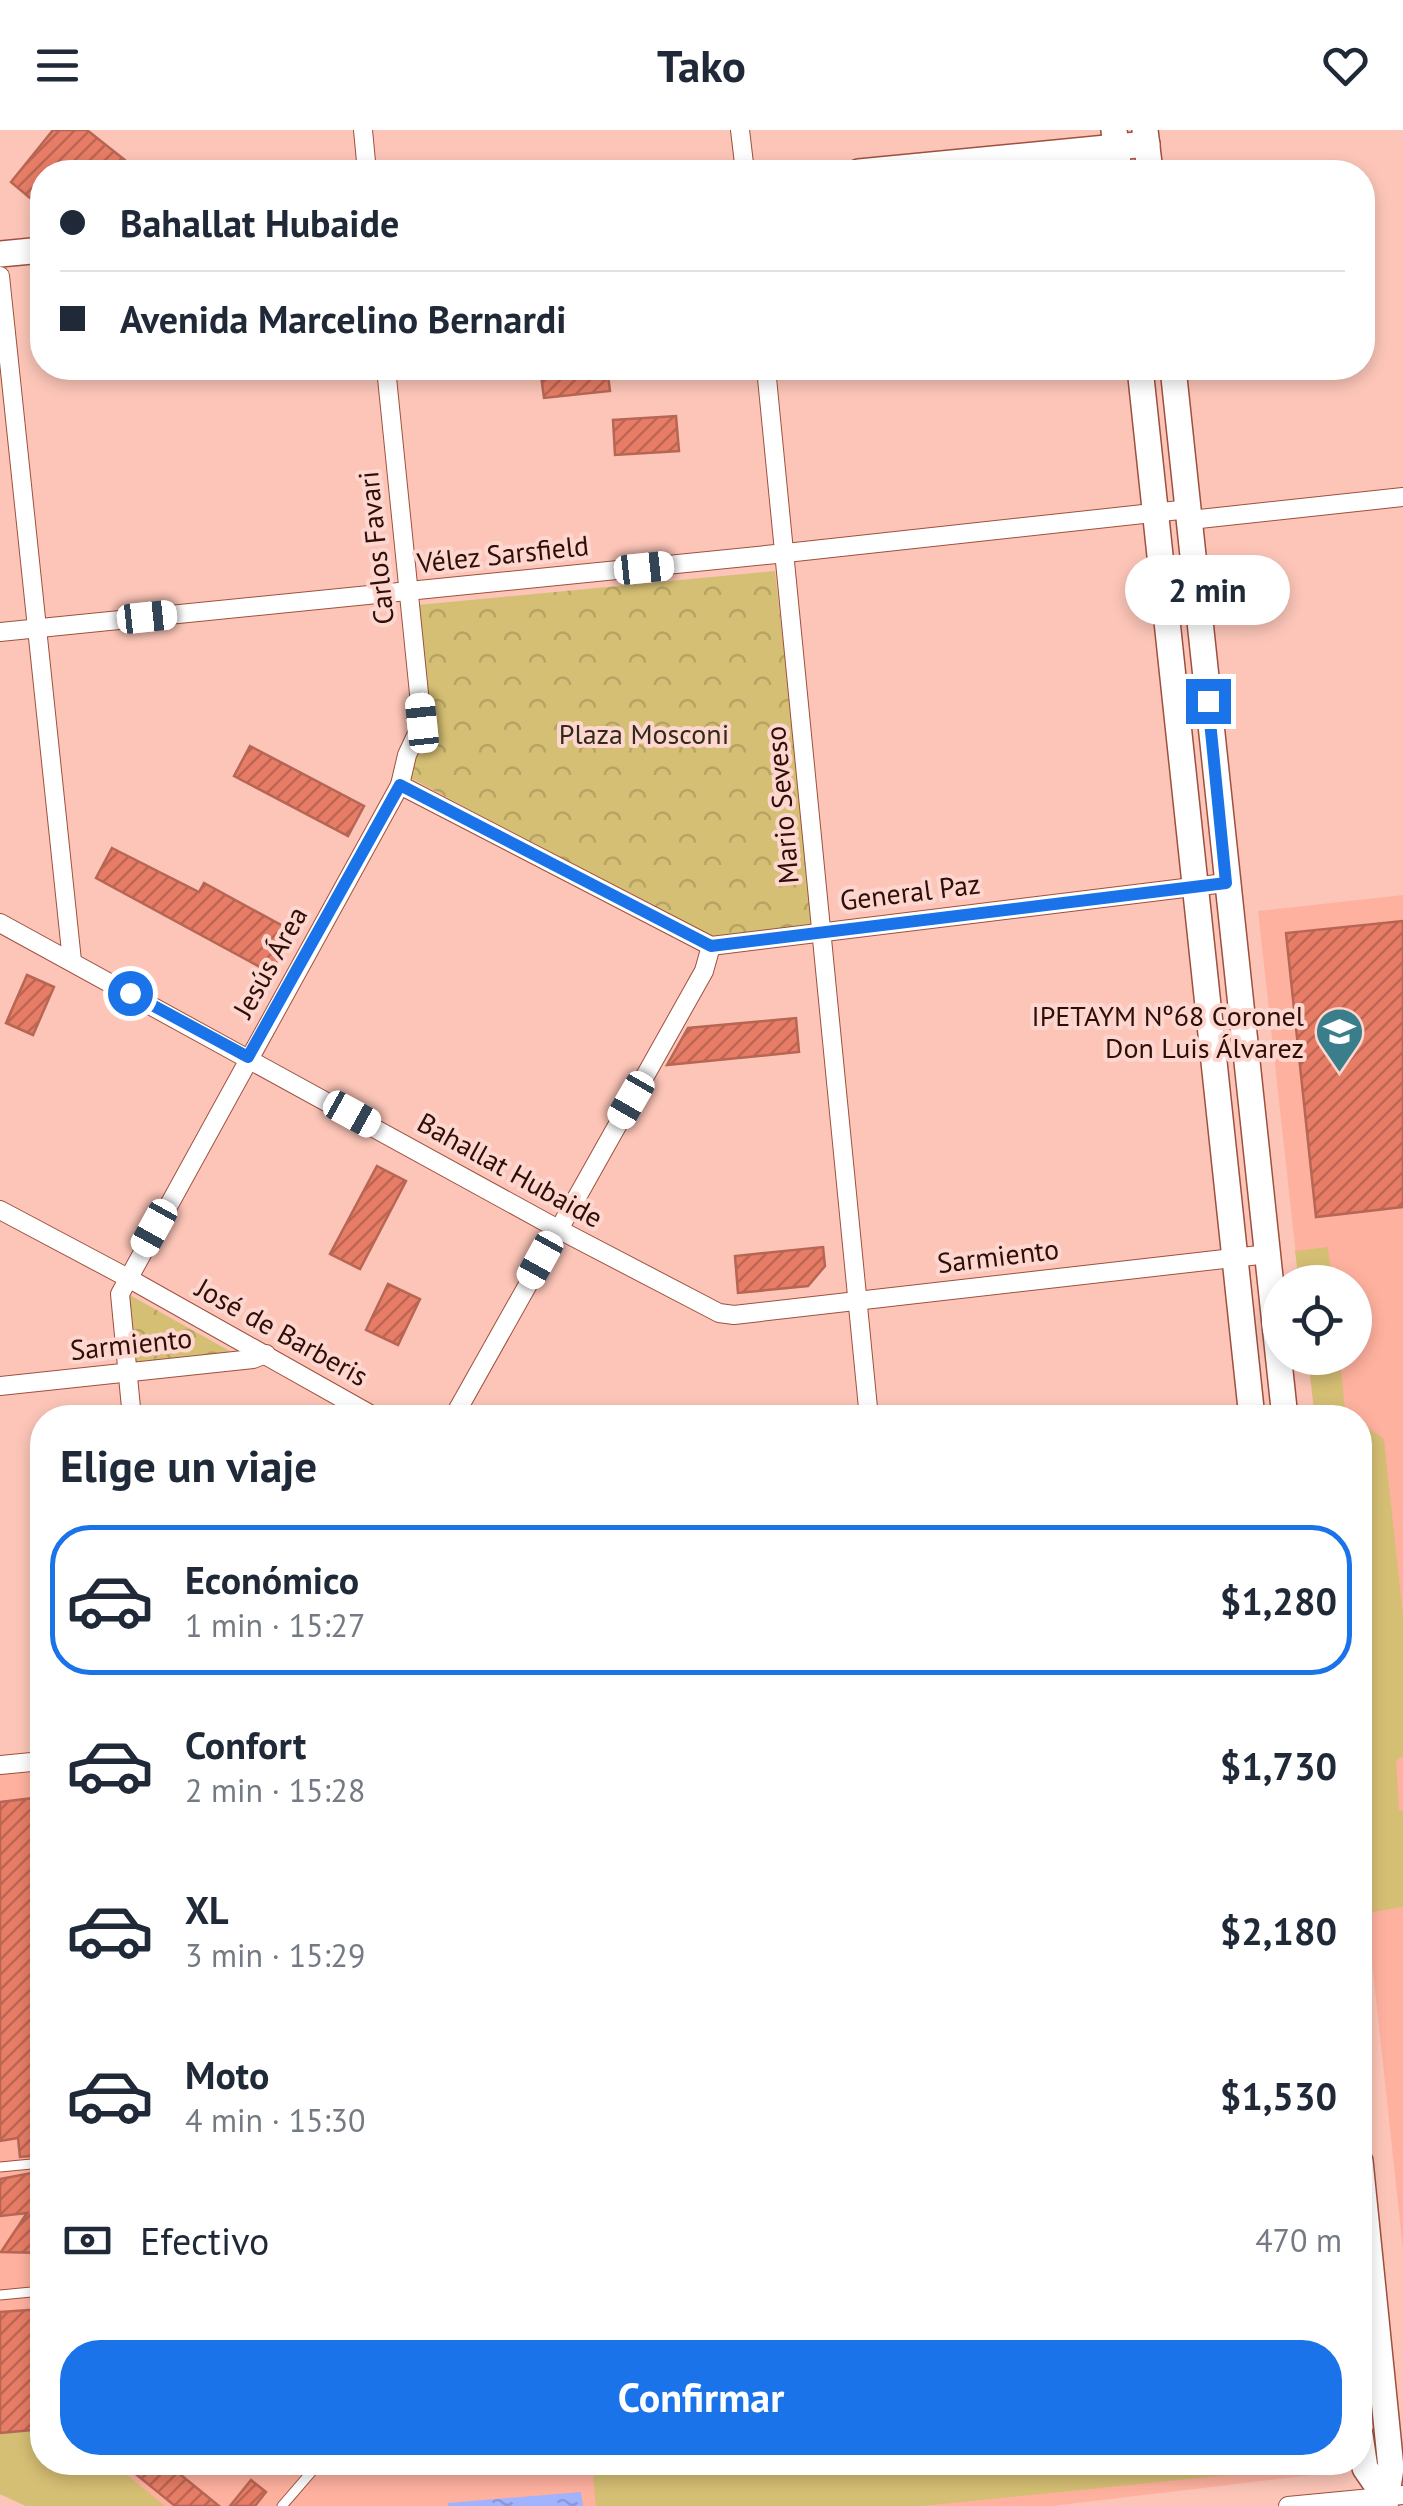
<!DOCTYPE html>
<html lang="es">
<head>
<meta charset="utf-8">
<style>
  body { margin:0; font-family:"PT Sans",sans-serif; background:#f6f6f7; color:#1f2937; height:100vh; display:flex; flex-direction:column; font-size:38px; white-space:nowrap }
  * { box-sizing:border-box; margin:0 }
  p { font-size:32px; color:#747a83 }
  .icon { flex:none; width:55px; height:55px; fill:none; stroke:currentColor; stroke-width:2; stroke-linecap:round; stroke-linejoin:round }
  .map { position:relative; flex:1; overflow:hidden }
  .sheet { position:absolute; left:30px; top:1275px; width:1342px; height:1070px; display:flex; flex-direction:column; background:#fff; border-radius:40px; box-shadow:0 5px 15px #0003 }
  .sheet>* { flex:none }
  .top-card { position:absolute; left:30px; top:30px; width:1345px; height:220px; border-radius:40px; box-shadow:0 5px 15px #0003; display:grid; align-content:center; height:220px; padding:0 30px; background:#fff }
  .buttons { position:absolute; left:1262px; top:1135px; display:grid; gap:20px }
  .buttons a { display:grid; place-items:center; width:110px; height:110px; border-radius:50%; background:#fff; box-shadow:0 5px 15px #0003; font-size:50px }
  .end { position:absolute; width:45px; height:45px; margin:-22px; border:12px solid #1a73e8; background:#fff; box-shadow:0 0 0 5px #fff }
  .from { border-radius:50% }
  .bubble { position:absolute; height:70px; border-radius:35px; background:#fff; box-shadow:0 5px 15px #0003; font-size:32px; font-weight:700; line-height:70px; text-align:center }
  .car { position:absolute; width:30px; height:60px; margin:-30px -15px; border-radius:12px; box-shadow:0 0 8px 2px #0007; background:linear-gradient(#fff 24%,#345 0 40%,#fff 0 76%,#345 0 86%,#fff 0) }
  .top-card b { display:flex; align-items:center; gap:35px; height:95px; font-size:38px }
  .top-card b+b { border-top:2px solid #e0e1e3 }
  .top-card i { width:25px; height:25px; background:#1f2937 }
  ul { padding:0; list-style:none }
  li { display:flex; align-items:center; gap:30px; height:150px; margin:0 20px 15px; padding:0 10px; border:5px solid transparent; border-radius:40px }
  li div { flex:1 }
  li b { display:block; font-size:38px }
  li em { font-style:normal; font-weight:700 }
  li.current { border-color:#1a73e8 }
  li>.icon { width:90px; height:90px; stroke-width:1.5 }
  h2 { padding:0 30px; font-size:45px; line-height:120px }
  .pay { display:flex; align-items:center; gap:25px; height:110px; padding:0 30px; font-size:38px }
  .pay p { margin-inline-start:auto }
  .primary-button { display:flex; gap:20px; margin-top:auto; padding:20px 30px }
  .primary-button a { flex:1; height:115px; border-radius:40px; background:#1a73e8; color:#fff; font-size:40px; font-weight:700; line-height:115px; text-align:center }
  header { display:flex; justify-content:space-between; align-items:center; height:130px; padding:0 30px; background:#fff; font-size:45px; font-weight:700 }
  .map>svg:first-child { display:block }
  .built { fill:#ffb19f }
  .grass { fill:#d5bf74 }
  .park { fill:url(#park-crowns) }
  .water { fill:url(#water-ripples) }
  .building { fill:url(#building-hatch); stroke:#b76654; stroke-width:2.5 }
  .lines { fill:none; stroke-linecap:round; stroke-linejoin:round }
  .service-casing { stroke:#9e503e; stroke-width:11 }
  .minor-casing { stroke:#9e503e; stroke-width:20 }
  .secondary-casing { stroke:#9e503e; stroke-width:28 }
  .service { stroke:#fff; stroke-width:9 }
  .minor { stroke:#fff; stroke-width:18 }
  .secondary { stroke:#fff; stroke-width:25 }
  .route { stroke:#1a73e8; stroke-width:12 }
  .labels { text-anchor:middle; stroke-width:8; stroke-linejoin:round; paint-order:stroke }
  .street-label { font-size:28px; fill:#2e0e07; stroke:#fdd7cf }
  .park-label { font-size:28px; fill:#302a17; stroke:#fdd7cf }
  .poi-label { font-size:28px; fill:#2e0e07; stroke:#fdd7cf; text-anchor:end }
</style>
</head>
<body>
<header><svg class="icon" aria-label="menu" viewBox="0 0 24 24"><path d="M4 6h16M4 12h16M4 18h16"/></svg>Tako<svg class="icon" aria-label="heart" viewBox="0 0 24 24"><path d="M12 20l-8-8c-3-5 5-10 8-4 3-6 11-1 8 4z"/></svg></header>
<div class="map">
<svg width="1403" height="2376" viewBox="0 0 1403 2376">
  <defs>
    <pattern id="park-crowns" width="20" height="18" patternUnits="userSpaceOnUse" patternTransform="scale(2.5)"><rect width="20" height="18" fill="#d5bf74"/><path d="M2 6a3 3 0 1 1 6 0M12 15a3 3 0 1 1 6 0" fill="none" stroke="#b7a363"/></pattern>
    <pattern id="water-ripples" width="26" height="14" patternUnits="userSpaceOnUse" patternTransform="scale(2.5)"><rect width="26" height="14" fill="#a2b3fe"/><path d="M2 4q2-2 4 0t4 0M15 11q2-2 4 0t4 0" fill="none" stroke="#8c99d8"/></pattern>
    <pattern id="building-hatch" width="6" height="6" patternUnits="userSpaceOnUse" patternTransform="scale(2.5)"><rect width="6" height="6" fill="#e77d66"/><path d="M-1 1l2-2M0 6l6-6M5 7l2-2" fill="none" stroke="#bc6552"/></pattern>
  </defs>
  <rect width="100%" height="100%" fill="#fcc5b8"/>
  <g class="built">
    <path d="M1403 765V2119L1360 1722V1288L1315 1287 1308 1228H1355V1152H1299L1258 781Z"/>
    <path d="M42 1639V2332H1353L1354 2340 1052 2376H26L0 2364V1644Z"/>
  </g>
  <g class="grass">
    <path d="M1328 1117 1332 1152H1299L1295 1121Z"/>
    <path d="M1308 1228H1340L1345 1281 1353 1287H1315Z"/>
    <path d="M1360 1292 1384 1309 1403 1486V1626L1396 1631 1399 1680 1403 1681V1777L1367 1783 1360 1722Z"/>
    <path d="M42 2299V2332L127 2333 121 2340 165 2376H26L0 2364V2303Z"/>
    <path d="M606 2332H1325V2335L922 2376H596L593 2348Z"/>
  </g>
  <g class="park">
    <path d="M775 441 815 793 711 809 407 646 431 597 418 475Z"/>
    <path d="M128 1164 235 1224 132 1237Z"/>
  </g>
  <path class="water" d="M581 2362 583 2376H448V2373Z"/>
  <g class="building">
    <path d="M53 0H87L140 42H42V78L11 52Z"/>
    <path d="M540 238H607L610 261 544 268Z"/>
    <path d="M676 286 679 321 615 325 613 290Z"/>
    <path d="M250 616 364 676 348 706 234 646Z"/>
    <path d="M112 718 199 762 204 753 294 802 271 843 96 748Z"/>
    <path d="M1403 791V1077L1316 1087 1286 803Z"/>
    <path d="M27 845 54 857 33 905 6 893Z"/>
    <path d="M796 888 799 922 667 935 688 898Z"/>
    <path d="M377 1036 406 1051 360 1139 330 1124Z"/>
    <path d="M823 1117 825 1136 808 1156 738 1163 735 1126Z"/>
    <path d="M388 1154 420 1169 398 1215 366 1200Z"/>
    <path d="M42 1667V2025L20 2027 18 2008 0 2011V1672Z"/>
    <path d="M42 2041V2123L1 2122 27 2083 0 2086V2049Z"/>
    <path d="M42 2179V2299L0 2303V2182Z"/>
    <path d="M121 2332H165L219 2376H175Z"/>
    <path d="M251 2350 266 2362 255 2376H230Z"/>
  </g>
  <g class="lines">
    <defs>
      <g id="service">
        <path d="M0 2037 42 2033"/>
        <path d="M0 2165 42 2161"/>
        <path d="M282 2376 320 2332"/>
      </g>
      <g id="minor">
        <path d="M363 0 367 42"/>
        <path d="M740 0 745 42"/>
        <path d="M0 146 72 831"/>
        <path d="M766 238 869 1288"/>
        <path d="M1190 390 1403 367"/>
        <path d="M0 502 786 423 1189 379"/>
        <path d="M400 655 711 816 1225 753"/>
        <path d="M0 793 558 1099 719 1183 734 1185 1268 1124"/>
        <path d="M0 1080 128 1148 377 1288"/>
        <path d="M0 1256 253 1229 266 1224"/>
        <path d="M132 1288 120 1164 400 655 407 625 422 593 386 238"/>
        <path d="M453 1288 704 841 711 816"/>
        <path d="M0 1635 42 1631"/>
        <path d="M1288 2376 1403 2365"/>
      </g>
      <g id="secondary">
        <path d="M1114 0 1119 42"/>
        <path d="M1145 0 1150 42"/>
        <path d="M859 42 1147 14"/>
        <path d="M0 124 42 120"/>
        <path d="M1140 238 1252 1288"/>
        <path d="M1173 238 1285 1288"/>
        <path d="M1360 2031 1391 2338 1385 2376"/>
        <path d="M1360 2305 1365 2338 1385 2367"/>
      </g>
    </defs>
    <use href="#service" class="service-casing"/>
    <use href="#minor" class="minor-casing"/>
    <use href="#secondary" class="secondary-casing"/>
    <use href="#service" class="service"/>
    <use href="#minor" class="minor"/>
    <use href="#secondary" class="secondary"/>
  </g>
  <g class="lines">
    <path class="route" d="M130 863 248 927 400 655 711 816 1226 753 1208 571"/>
  </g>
  <defs>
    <symbol id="school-pin" viewBox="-11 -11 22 30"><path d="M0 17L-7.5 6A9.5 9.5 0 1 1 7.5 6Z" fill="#3a7e8c" stroke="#fdd7cf"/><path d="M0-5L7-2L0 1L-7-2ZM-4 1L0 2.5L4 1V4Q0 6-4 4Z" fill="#fff"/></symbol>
  </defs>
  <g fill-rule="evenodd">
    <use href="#school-pin" x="1312" y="874" width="55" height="75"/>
  </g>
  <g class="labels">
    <g class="street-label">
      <text transform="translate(376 418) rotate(-96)" y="10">Carlos Favari</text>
      <text transform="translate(503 424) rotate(-6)" y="10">Vélez Sarsfield</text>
      <text transform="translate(782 675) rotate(-95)" y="10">Mario Seveso</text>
      <text transform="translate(910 762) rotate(-7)" y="10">General Paz</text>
      <text transform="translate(270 832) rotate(-61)" y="10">Jesús Área</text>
      <text transform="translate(510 1040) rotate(29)" y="10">Bahallat Hubaide</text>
      <text transform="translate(998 1126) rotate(-7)" y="10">Sarmiento</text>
      <text transform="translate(282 1202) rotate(29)" y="10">José de Barberis</text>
      <text transform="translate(131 1214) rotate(-6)" y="10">Sarmiento</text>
    </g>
    <g class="park-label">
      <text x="644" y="614">Plaza Mosconi</text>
    </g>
    <g class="poi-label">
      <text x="1304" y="896">IPETAYM Nº68 Coronel<tspan x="1304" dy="32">Don Luis Álvarez</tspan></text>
    </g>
  </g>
</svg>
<div class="buttons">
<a><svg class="icon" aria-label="locate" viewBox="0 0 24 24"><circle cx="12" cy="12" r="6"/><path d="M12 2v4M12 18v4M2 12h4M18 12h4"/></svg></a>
</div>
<i class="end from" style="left:130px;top:863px"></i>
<i class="end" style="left:1208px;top:571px"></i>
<div class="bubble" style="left:1125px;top:425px;width:165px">2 min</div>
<i class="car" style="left:644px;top:438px;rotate:84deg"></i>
<i class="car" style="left:147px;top:487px;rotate:84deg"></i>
<i class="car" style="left:422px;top:593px;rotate:354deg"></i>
<i class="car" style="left:631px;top:970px;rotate:210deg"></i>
<i class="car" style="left:352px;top:984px;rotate:119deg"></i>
<i class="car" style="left:154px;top:1098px;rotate:209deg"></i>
<i class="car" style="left:540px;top:1130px;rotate:209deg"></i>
<div class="top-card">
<b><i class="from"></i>Bahallat Hubaide</b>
<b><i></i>Avenida Marcelino Bernardi</b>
</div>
<section class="sheet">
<h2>Elige un viaje</h2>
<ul>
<li class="current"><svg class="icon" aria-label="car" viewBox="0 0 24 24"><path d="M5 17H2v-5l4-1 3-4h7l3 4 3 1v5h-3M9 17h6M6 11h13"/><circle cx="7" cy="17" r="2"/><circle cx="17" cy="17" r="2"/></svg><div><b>Económico</b><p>1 min · 15:27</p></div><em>$1,280</em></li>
<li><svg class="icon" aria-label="car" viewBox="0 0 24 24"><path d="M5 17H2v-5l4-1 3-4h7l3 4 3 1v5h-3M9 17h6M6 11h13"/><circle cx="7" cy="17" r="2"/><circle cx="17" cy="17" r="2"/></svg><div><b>Confort</b><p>2 min · 15:28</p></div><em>$1,730</em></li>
<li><svg class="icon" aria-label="car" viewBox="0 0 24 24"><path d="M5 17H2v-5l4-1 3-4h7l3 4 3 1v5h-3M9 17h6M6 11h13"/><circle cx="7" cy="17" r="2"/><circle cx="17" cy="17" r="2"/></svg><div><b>XL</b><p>3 min · 15:29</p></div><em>$2,180</em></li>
<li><svg class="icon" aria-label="car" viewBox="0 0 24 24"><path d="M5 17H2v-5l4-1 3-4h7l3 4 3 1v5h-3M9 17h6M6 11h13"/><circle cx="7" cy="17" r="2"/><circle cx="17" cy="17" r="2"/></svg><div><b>Moto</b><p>4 min · 15:30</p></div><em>$1,530</em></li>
</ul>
<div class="pay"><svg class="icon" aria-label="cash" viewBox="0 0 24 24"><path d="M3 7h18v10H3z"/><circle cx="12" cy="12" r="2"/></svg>Efectivo<p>470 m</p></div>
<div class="primary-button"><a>Confirmar</a></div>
</section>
</div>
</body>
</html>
